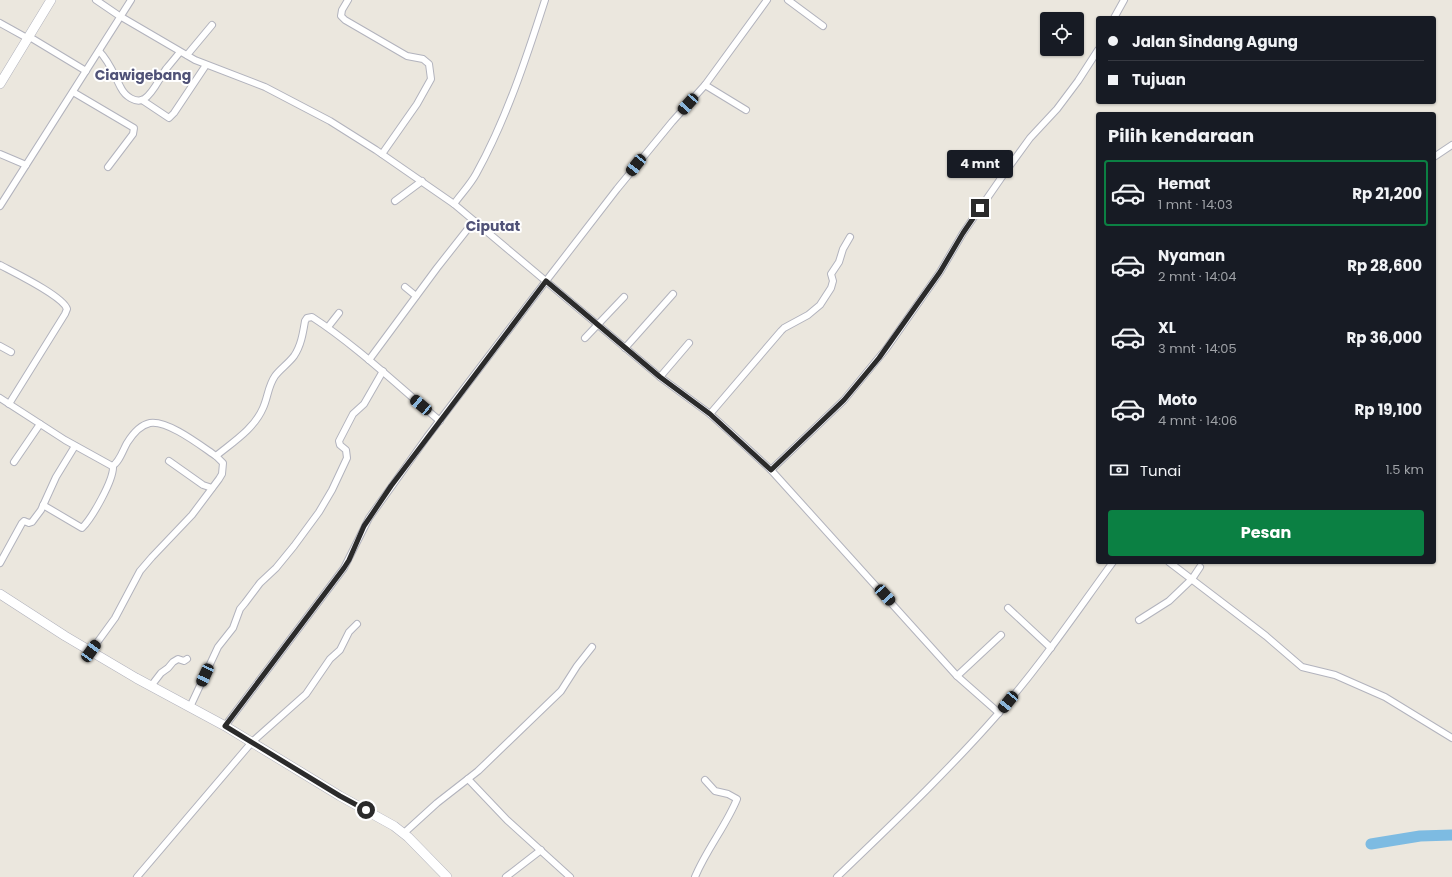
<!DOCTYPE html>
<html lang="id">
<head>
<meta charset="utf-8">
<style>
  body { margin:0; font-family:Poppins,sans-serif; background:#20242c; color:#f1f3f6; height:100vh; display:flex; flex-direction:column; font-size:15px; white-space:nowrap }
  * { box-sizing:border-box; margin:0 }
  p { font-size:13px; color:#9ea1a6 }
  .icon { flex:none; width:22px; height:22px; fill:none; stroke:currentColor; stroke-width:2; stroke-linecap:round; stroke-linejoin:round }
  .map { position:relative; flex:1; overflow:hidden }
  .panel { position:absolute; left:1096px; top:112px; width:340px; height:452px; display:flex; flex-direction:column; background:#171b24; border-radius:4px; box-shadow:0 1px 3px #0004 }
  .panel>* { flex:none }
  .guide { position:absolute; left:1096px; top:16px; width:340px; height:88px; border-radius:4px; box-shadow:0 1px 3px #0004; display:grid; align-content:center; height:88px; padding:0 12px; background:#171b24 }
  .buttons { position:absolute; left:1040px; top:12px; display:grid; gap:8px }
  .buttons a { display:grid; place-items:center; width:44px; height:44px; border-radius:4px; background:#171b24; box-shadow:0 1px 3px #0004; font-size:20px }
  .end { position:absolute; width:18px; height:18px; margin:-9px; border:5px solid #2b2b2b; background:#fff; box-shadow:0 0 0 2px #fff }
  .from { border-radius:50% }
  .bubble { position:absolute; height:28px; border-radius:4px; background:#171b24; box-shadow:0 1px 3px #0004; font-size:13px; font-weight:700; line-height:28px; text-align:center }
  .car { position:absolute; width:12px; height:24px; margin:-12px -6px; border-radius:5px; box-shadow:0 0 3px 1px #0007; background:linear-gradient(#222 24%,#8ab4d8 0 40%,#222 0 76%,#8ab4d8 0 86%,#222 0) }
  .guide b { display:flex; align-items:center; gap:14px; height:38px; font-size:15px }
  .guide b+b { border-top:1px solid #363941 }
  .guide i { width:10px; height:10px; background:#f1f3f6 }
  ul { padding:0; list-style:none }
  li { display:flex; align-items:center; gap:12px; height:66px; margin:0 8px 6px; padding:0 4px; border:2px solid transparent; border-radius:4px }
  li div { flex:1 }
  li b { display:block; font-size:15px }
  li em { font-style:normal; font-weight:700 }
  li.active { border-color:#0b8043 }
  li>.icon { width:36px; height:36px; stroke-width:1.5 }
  h2 { padding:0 12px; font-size:18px; line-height:48px }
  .pay { display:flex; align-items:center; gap:10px; height:44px; padding:0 12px; font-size:15px }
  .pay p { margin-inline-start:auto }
  .primary-button { display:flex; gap:8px; margin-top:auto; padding:8px 12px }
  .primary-button a { flex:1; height:46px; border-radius:4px; background:#0b8043; color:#fff; font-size:16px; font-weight:700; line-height:46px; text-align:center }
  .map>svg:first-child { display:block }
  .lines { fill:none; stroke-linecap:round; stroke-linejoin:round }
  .river { stroke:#7dbbe2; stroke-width:11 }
  .street-casing { stroke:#b2b3bd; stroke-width:8 }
  .secondary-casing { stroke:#b2b3bd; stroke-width:10 }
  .street { stroke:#fff; stroke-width:6 }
  .secondary { stroke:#fff; stroke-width:9 }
  .route { stroke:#2b2b2b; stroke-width:5 }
  .labels { text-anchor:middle; stroke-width:4; stroke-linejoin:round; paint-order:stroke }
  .quarter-label { font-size:14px; font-weight:bold; fill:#505277; stroke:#fff }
</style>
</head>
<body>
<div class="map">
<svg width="1452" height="877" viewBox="0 0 1452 877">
  <rect width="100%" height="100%" fill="#ebe7de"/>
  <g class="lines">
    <path class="river" d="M1371 844 1420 836 1452 835"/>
    <defs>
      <g id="street">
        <path d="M96 0 118 15 195 60 265 87 330 121 376 150 454 204 660 377 710 414 731 433 771 470 957 676 999 713"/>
        <path d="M348 0 342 10 341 16 345 20 407 56 423 59 429 64 431 79 417 104 382 154"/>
        <path d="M788 0 823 26"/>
        <path d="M1114 18 1124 0"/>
        <path d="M0 23 27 38"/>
        <path d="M28 36 86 71"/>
        <path d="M99 51C110 62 114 75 121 88 125 96 136 104 144 99 153 94 160 77 166 69 171 63 176 57 180 52"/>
        <path d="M187 55 212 25"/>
        <path d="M705 85 746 110"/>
        <path d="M73 92 134 128 133 134 108 167"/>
        <path d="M142 100 169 118 174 113 206 65"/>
        <path d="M0 154 26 165"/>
        <path d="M1434 157 1452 145"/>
        <path d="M395 201 422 181"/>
        <path d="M454 204C461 194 470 185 476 174 506 120 526 59 545 0"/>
        <path d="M0 206 131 0"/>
        <path d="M0 265C13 272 63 296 67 309L65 314 9 404"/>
        <path d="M405 287 416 296"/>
        <path d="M328 327 339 313"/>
        <path d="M585 338 624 297"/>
        <path d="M0 346 11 352"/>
        <path d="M625 348 673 294"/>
        <path d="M369 360 437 268 474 221"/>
        <path d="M660 377 689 343"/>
        <path d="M0 398 65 440 112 466C119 463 123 450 127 443 132 435 140 425 150 423 168 420 201 446 216 456 233 442 254 429 263 408 268 397 268 386 275 376 280 369 288 364 294 356 301 346 303 333 305 321L307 318 312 317C358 347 398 386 440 421"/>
        <path d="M710 414 781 331 784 328 808 315 820 305 831 288 833 281 831 274 839 262 843 249 850 237"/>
        <path d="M169 461 203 485 212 488"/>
        <path d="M14 462 40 424"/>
        <path d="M771 470 844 400 886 349 940 272 963 233 1006 171 1030 138 1057 109 1078 81 1098 50"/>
        <path d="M43 505 82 528C92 518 114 480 113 466"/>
        <path d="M1169 562 1266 636 1302 667 1335 675 1385 697 1452 738"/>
        <path d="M0 563 22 523 24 521 29 523 32 522 41 510 56 477 75 446"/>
        <path d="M1008 608 1051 648"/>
        <path d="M1139 620 1169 601 1192 579 1200 567"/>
        <path d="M91 651 115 618 140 571 152 557 192 515 219 479 222 474 223 463 216 456"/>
        <path d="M957 676 1001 635"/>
        <path d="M151 686 161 673 168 668 173 662 178 659 184 661 187 659"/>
        <path d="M190 707 218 647 233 628 240 609 245 603 260 583 276 568 294 546 319 512 332 490 347 458 346 450 340 445 339 441 353 414 364 404 383 371"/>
        <path d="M225 726 344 568 369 518 427 437 546 281 617 189 672 122 705 85 767 0"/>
        <path d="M468 779 507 820 570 877"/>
        <path d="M404 833 437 803 478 771 561 691 577 666 592 647"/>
        <path d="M137 877 252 742 306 694 330 659 340 650 349 632 357 624"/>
        <path d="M506 877 541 850"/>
        <path d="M695 877C706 850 726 826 737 799L728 794 715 791 705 780"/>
        <path d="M837 877C892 824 947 772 997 715 1040 666 1075 614 1113 562"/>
      </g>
      <g id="secondary">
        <path d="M0 84 51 0"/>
        <path d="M0 594 65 636 136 678 225 726 340 796 394 826 408 837 447 877"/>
      </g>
    </defs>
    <use href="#street" class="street-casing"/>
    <use href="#secondary" class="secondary-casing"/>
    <use href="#street" class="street"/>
    <use href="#secondary" class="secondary"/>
  </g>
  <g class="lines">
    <path class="route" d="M366 810 340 796 225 726 344 568 349 560 364 526 391 486 546 281 660 377 710 414 771 470 844 400 879 358 940 272 963 233 980 208"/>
  </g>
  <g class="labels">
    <g class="quarter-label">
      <text x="143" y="80">Ciawigebang</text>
      <text x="493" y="231">Ciputat</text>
    </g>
  </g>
</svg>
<div class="buttons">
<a><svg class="icon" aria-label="locate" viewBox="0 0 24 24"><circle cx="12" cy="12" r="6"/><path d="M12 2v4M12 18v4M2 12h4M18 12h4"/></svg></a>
</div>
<i class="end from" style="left:366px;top:810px"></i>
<i class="end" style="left:980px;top:208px"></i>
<div class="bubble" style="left:947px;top:150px;width:66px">4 mnt</div>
<i class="car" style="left:688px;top:104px;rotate:222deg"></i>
<i class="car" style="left:636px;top:165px;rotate:218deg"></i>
<i class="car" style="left:421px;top:405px;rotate:310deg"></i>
<i class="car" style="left:885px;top:595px;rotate:138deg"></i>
<i class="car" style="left:91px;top:651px;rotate:36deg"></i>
<i class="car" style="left:205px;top:675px;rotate:205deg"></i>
<i class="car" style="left:1008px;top:702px;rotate:219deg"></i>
<div class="guide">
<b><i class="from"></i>Jalan Sindang Agung</b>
<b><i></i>Tujuan</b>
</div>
<section class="panel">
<h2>Pilih kendaraan</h2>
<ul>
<li class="active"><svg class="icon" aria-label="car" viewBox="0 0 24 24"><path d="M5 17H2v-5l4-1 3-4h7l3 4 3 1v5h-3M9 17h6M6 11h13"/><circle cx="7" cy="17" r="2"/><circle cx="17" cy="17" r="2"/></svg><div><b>Hemat</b><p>1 mnt · 14:03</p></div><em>Rp 21,200</em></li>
<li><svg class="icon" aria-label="car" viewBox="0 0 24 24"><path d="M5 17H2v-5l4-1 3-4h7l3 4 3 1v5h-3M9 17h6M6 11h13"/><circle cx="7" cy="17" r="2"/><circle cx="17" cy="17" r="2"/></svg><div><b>Nyaman</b><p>2 mnt · 14:04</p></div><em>Rp 28,600</em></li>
<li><svg class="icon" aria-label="car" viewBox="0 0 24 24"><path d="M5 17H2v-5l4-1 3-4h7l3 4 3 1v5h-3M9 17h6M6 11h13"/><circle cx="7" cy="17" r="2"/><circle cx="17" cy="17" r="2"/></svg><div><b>XL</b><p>3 mnt · 14:05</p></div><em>Rp 36,000</em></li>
<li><svg class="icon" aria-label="car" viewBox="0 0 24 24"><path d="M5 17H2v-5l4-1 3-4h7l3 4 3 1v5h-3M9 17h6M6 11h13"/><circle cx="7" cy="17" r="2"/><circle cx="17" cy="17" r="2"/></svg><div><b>Moto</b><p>4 mnt · 14:06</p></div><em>Rp 19,100</em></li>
</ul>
<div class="pay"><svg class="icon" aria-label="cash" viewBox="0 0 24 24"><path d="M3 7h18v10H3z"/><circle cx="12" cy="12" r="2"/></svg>Tunai<p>1.5 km</p></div>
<div class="primary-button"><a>Pesan</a></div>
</section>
</div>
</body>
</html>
